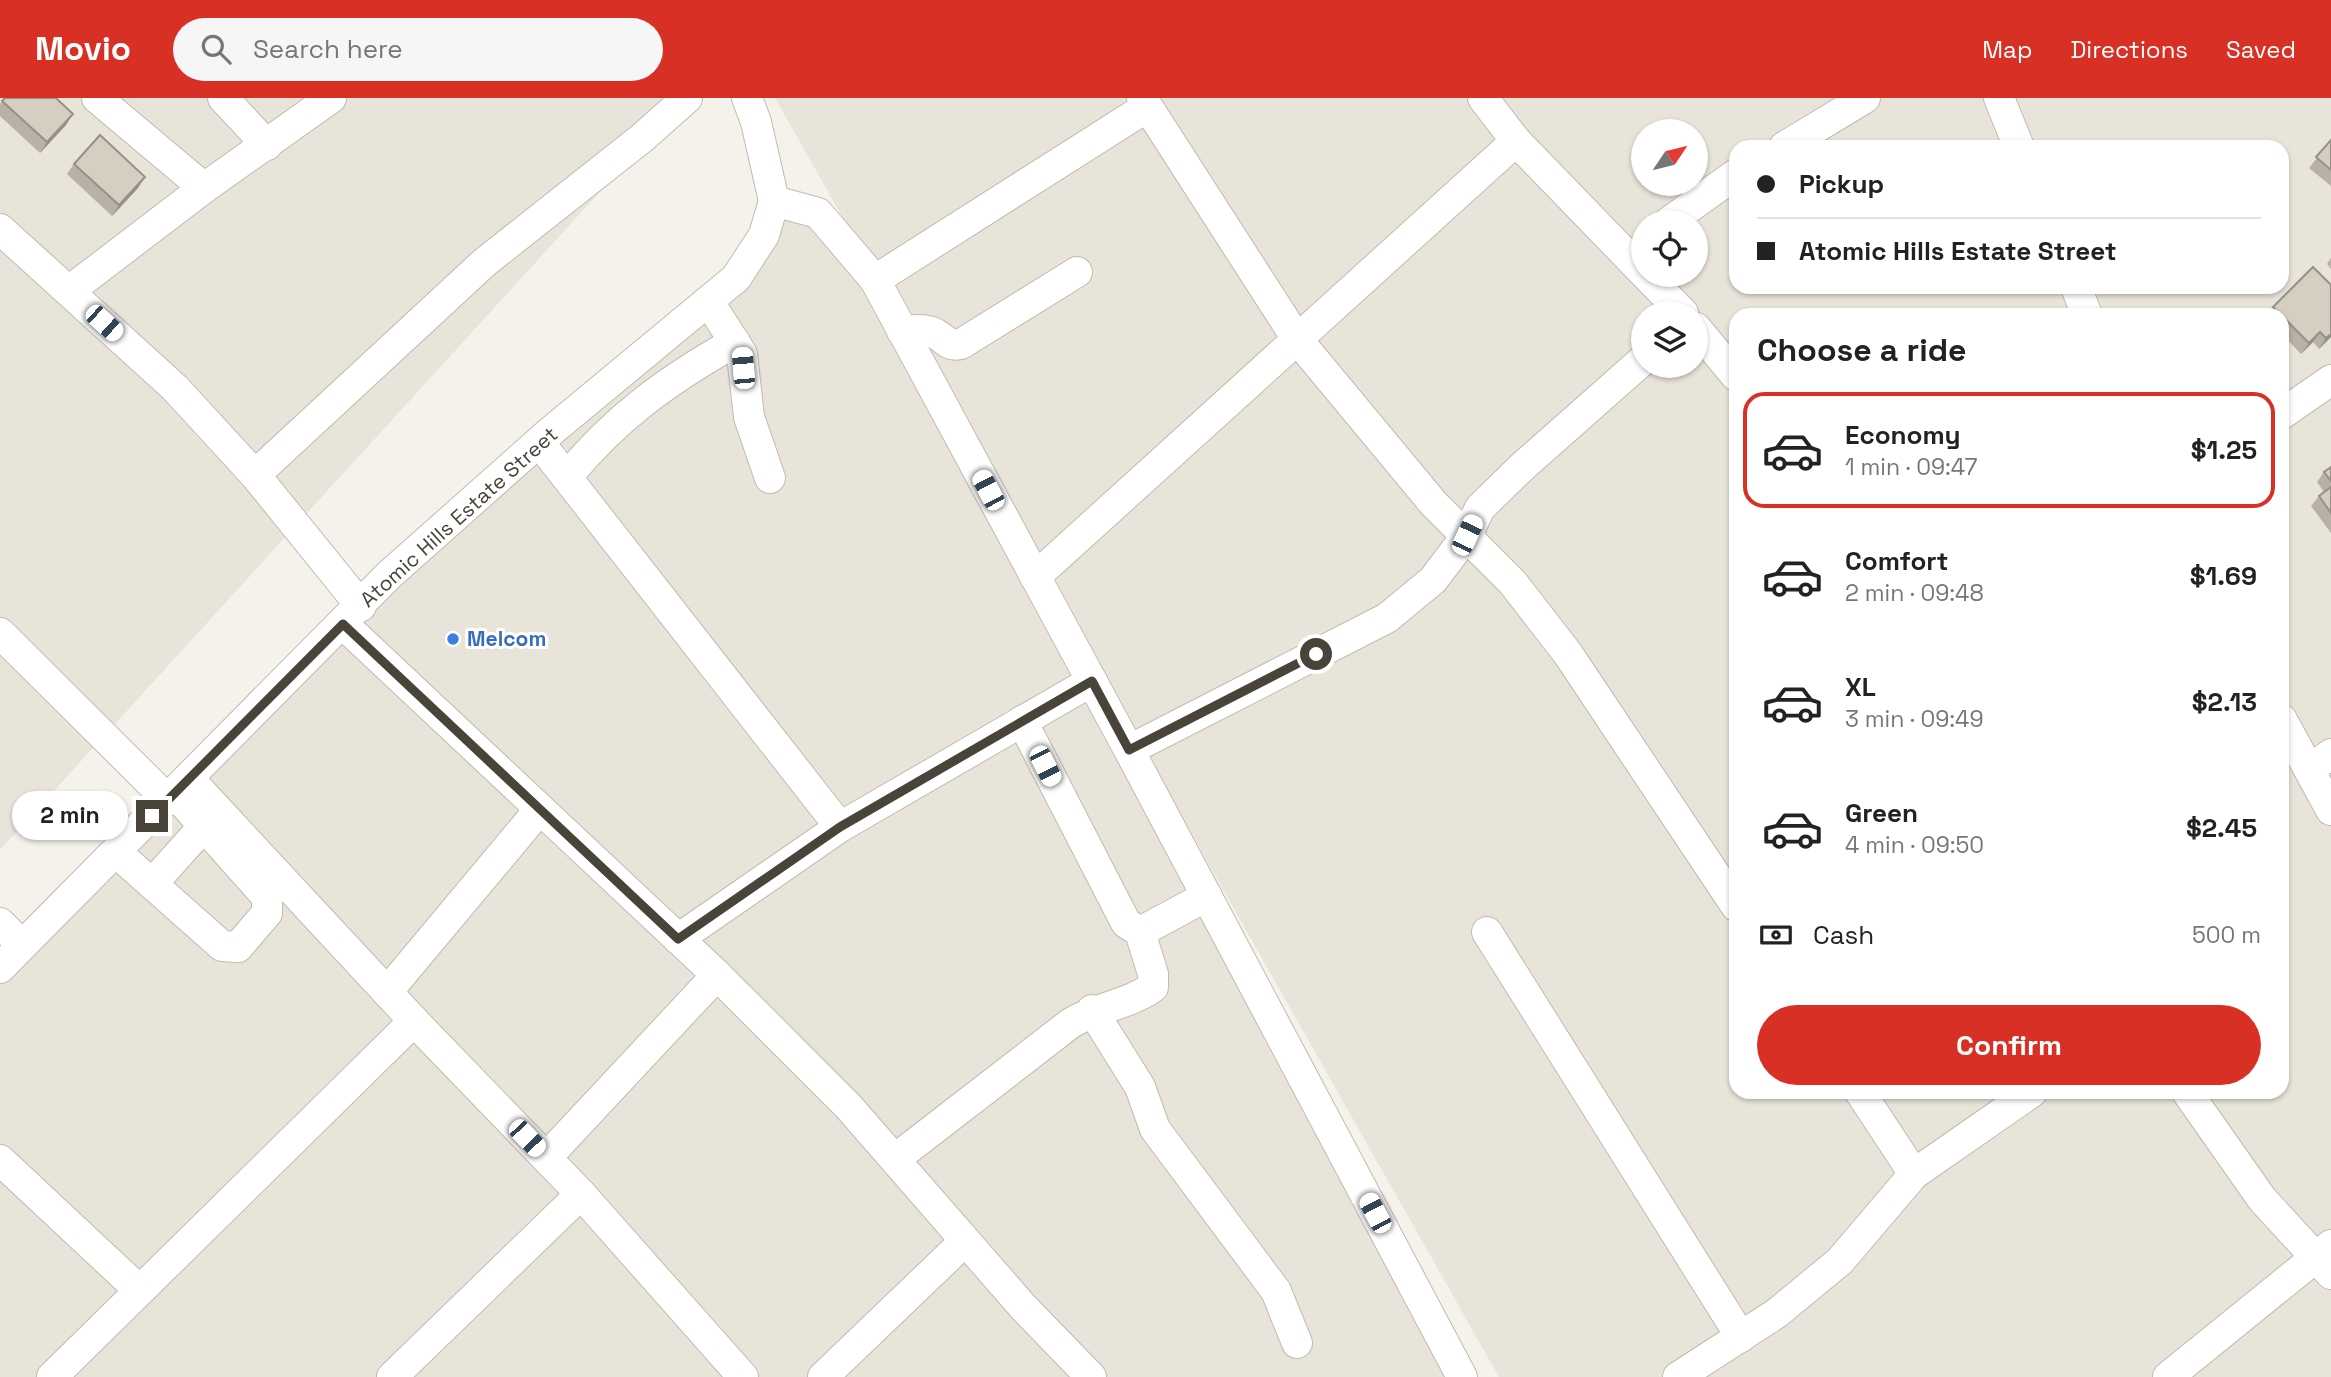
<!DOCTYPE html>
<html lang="en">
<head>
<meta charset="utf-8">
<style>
  body { margin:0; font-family:"Space Grotesk",sans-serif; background:#f6f6f6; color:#222; height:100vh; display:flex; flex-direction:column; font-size:26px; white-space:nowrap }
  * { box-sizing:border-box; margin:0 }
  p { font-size:23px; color:#767676 }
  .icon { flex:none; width:38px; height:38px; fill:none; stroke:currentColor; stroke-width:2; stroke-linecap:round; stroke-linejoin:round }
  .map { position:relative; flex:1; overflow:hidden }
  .details { position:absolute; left:1729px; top:210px; width:560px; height:791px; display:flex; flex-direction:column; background:#fff; border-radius:21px; box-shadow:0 2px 5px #0004 }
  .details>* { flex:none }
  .top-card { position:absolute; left:1729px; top:42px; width:560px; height:154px; border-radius:21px; box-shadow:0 2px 5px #0004; display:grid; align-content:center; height:154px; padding:0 28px; background:#fff }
  .needle { width:46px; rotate:55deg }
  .fabs { position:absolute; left:1631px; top:21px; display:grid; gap:14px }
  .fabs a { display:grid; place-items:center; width:77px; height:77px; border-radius:50%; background:#fff; box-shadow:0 2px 5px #0004; font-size:35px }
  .end { position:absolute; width:32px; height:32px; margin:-16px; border:9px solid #494439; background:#fff; box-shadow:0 0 0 4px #fff }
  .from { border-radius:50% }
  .bubble { position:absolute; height:49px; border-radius:24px; background:#fff; box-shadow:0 2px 5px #0004; font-size:23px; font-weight:700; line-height:49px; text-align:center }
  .car { position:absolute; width:21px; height:42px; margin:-21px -10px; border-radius:9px; box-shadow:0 0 5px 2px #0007; background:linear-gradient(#fff 24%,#345 0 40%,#fff 0 76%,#345 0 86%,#fff 0) }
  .top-card b { display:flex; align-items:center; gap:24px; height:66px; font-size:26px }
  .top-card b+b { border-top:2px solid #e0e0e0 }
  .top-card i { width:18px; height:18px; background:#222 }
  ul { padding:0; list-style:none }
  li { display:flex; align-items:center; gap:21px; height:116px; margin:0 14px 10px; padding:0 14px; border:4px solid transparent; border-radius:21px }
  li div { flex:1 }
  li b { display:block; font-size:26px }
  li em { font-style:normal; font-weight:700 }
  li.selected { border-color:#d93025 }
  li>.icon { width:63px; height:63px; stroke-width:1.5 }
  h2 { padding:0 28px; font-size:32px; line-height:84px }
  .pay { display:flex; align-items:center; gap:18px; height:77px; padding:0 28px; font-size:26px }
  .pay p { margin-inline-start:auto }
  .cta { display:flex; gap:14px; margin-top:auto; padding:14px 28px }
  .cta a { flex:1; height:80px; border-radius:42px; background:#d93025; color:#fff; font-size:28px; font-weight:700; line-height:80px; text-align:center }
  header { display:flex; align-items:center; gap:42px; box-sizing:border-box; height:98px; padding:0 35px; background:#d93025; color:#fff }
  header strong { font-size:33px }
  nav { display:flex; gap:38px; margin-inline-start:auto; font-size:24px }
  .search { width:490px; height:63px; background:#f6f6f6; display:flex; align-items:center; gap:18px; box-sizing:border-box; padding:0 24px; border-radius:38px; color:#767676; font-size:26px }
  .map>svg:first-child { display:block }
  .residential { fill:#e8e4da; fill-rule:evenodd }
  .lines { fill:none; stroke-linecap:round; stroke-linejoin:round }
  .minor-casing { stroke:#c0bbae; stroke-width:32 }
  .minor { stroke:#fff; stroke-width:30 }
  .wall { fill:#b8b2a6 }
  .shaded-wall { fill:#969187 }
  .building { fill:#d6cfc1; stroke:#969187; stroke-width:2 }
  .route { stroke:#494439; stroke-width:9 }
  .shop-dot { fill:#3f7fe0; stroke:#fff; stroke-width:2.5 }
  .labels { text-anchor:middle; stroke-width:6; stroke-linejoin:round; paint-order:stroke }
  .street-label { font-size:21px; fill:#494439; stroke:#fff }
  .shop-label { font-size:21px; font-weight:bold; fill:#366cbe; stroke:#fff; text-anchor:start }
</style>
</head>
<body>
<header>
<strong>Movio</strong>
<div class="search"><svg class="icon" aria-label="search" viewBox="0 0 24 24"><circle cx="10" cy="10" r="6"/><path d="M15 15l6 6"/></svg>Search here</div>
<nav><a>Map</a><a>Directions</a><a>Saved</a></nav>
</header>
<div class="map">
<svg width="2331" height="1279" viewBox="0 0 2331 1279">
  <rect width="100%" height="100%" fill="#f5f2eb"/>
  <g class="residential">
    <path d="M0 0H678L680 6 0 752Z"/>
    <path d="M775 0H2331V1279H1499ZM1643 33H1696V86H1643ZM1736 49H2282V189H1736ZM1643 124H1696V177H1643ZM1643 215H1696V268H1643ZM1736 217H2282V994H1736Z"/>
    <path d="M774 103 848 150 1462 1279H0V870L764 137Z"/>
  </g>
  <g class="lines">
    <defs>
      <g id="minor">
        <path d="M97 0 204 90"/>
        <path d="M223 0 267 47"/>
        <path d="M1142 0 1297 241 1434 406 1513 485 1568 556 1736 808"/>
        <path d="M1483 0 1516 43 1643 174"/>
        <path d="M1999 0 2019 49"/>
        <path d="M1784 49 1865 0"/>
        <path d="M774 103 818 115 875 182 1129 652 1462 1279"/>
        <path d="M1669 124 1736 76"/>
        <path d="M0 131 175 290 255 377 361 508"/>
        <path d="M1646 177 1683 215"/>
        <path d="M875 182 1147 9"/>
        <path d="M2076 189 2087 217"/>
        <path d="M69 193 204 90 331 0"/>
        <path d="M709 204 742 256 749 319 770 380"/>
        <path d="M1696 230 1736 278"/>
        <path d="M902 233C914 232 925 230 936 236 946 242 949 249 961 246L1077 174"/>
        <path d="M2282 316 2331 282"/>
        <path d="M539 344 840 729"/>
        <path d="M255 377 485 164 642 40 687 0"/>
        <path d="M567 379C616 319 668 282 735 244"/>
        <path d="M1035 479 1516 43"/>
        <path d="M343 526 717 877 848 1008 1024 1210 1091 1279"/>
        <path d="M0 535 168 702"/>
        <path d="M2282 622 2331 712"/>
        <path d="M1022 623 1126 825 1140 834 1207 798"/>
        <path d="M1129 652 1387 520 1433 482 1467 437 1480 410 1522 369 1643 262"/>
        <path d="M2310 671 2331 656"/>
        <path d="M189 681 414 923 581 1096 743 1279"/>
        <path d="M116 754 222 848 238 849 267 815V799L178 699"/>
        <path d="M152 786 204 728"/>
        <path d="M0 825 22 847"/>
        <path d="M1487 834 1741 1239"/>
        <path d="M678 841 840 729 1092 583"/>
        <path d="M0 870 389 477 550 334 736 180 764 137 774 103 756 24 747 0"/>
        <path d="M387 894 540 711"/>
        <path d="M1092 912 1140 989 1155 1031 1276 1193 1297 1245"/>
        <path d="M1860 994 1914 1076"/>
        <path d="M2187 994 2262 1101 2331 1176"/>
        <path d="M546 1060 717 877"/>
        <path d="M895 1061 1071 925C1097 909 1128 907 1153 889V876L1140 834"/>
        <path d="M0 1062 139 1192"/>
        <path d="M52 1279 414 923"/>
        <path d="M392 1279 581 1096"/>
        <path d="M823 1279 965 1143"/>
        <path d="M1678 1279 1777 1215 1840 1163 1914 1076 2032 994"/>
        <path d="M2168 1279 2331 1147"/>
      </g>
    </defs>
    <use href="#minor" class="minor-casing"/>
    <use href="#minor" class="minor"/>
  </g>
  <g class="wall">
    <path d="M5 0 66 27 40 55 0 18V6Z"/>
    <path d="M2331 42V88L2309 70Z"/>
    <path d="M74 66 138 90 112 118 67 76Z"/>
    <path d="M2331 160V171L2327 166Z"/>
    <path d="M2331 187V239L2319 251 2313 244 2301 256 2282 236V217H2268L2273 209Z"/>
    <path d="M2331 369V435L2311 408 2319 398 2324 394 2317 384 2324 374Z"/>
  </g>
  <g class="shaded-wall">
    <path d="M73 16 66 27 40 55 47 44Z"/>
    <path d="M145 79 138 90 112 118 119 107Z"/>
    <path d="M2320 234 2313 244 2301 256 2309 245Z"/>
    <path d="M2331 236V239L2319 251 2326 240Z"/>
  </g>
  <g class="building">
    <path d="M5 0H56L73 16 47 44 2 3Z"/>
    <path d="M100 37 145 79 119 107 74 66Z"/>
    <path d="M2331 42V72L2316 59Z"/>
    <path d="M2313 169 2331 187V236L2326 240 2320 234 2309 245 2273 209Z"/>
    <path d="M2331 369V383L2324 374Z"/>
    <path d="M2331 389V415L2319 398Z"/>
  </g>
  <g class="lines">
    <path class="route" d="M152 718 343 526 678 841 840 729 1092 583 1129 652 1316 556"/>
  </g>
  <circle class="shop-dot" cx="453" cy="541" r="7"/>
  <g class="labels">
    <g class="street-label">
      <text transform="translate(459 419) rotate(-42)" y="7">Atomic Hills Estate Street</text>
    </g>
    <g class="shop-label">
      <text x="467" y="548">Melcom</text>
    </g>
  </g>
</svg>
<div class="fabs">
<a><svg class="needle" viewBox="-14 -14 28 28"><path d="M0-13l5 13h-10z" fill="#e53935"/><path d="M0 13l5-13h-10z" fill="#767676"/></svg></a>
<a><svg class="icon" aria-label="locate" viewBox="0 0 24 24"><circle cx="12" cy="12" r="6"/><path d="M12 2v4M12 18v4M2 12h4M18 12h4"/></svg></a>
<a><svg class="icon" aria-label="layers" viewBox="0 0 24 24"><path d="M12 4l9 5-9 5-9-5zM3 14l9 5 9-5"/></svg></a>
</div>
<i class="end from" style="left:1316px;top:556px"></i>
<i class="end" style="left:152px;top:718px"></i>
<div class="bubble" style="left:12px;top:693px;width:116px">2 min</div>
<i class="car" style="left:104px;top:225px;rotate:132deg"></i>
<i class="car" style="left:743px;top:270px;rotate:355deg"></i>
<i class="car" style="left:988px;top:392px;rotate:332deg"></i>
<i class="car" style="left:1467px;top:437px;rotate:25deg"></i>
<i class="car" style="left:1045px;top:668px;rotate:153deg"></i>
<i class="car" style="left:527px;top:1040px;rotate:136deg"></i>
<i class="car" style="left:1375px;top:1115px;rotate:332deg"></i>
<div class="top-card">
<b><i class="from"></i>Pickup</b>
<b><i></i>Atomic Hills Estate Street</b>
</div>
<section class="details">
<h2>Choose a ride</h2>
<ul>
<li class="selected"><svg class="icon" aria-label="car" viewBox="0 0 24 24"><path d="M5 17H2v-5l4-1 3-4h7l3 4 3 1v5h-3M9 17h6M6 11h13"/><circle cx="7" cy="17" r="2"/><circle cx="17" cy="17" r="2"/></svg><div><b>Economy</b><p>1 min · 09:47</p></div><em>$1.25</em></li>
<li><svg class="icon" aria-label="car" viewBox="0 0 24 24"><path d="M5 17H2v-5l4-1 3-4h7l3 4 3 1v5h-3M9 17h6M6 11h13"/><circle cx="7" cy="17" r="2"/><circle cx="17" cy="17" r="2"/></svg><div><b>Comfort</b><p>2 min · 09:48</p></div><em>$1.69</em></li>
<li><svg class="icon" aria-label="car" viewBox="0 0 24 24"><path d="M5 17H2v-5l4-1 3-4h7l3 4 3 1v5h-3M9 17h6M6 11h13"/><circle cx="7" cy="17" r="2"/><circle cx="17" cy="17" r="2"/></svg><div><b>XL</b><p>3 min · 09:49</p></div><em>$2.13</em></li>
<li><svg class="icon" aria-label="car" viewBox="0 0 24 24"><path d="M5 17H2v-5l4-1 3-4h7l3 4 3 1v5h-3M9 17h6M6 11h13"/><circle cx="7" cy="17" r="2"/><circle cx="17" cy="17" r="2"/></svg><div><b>Green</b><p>4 min · 09:50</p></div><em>$2.45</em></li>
</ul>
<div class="pay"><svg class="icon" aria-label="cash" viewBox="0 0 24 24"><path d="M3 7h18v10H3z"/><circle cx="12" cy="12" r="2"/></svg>Cash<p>500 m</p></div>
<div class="cta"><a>Confirm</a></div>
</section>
</div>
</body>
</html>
